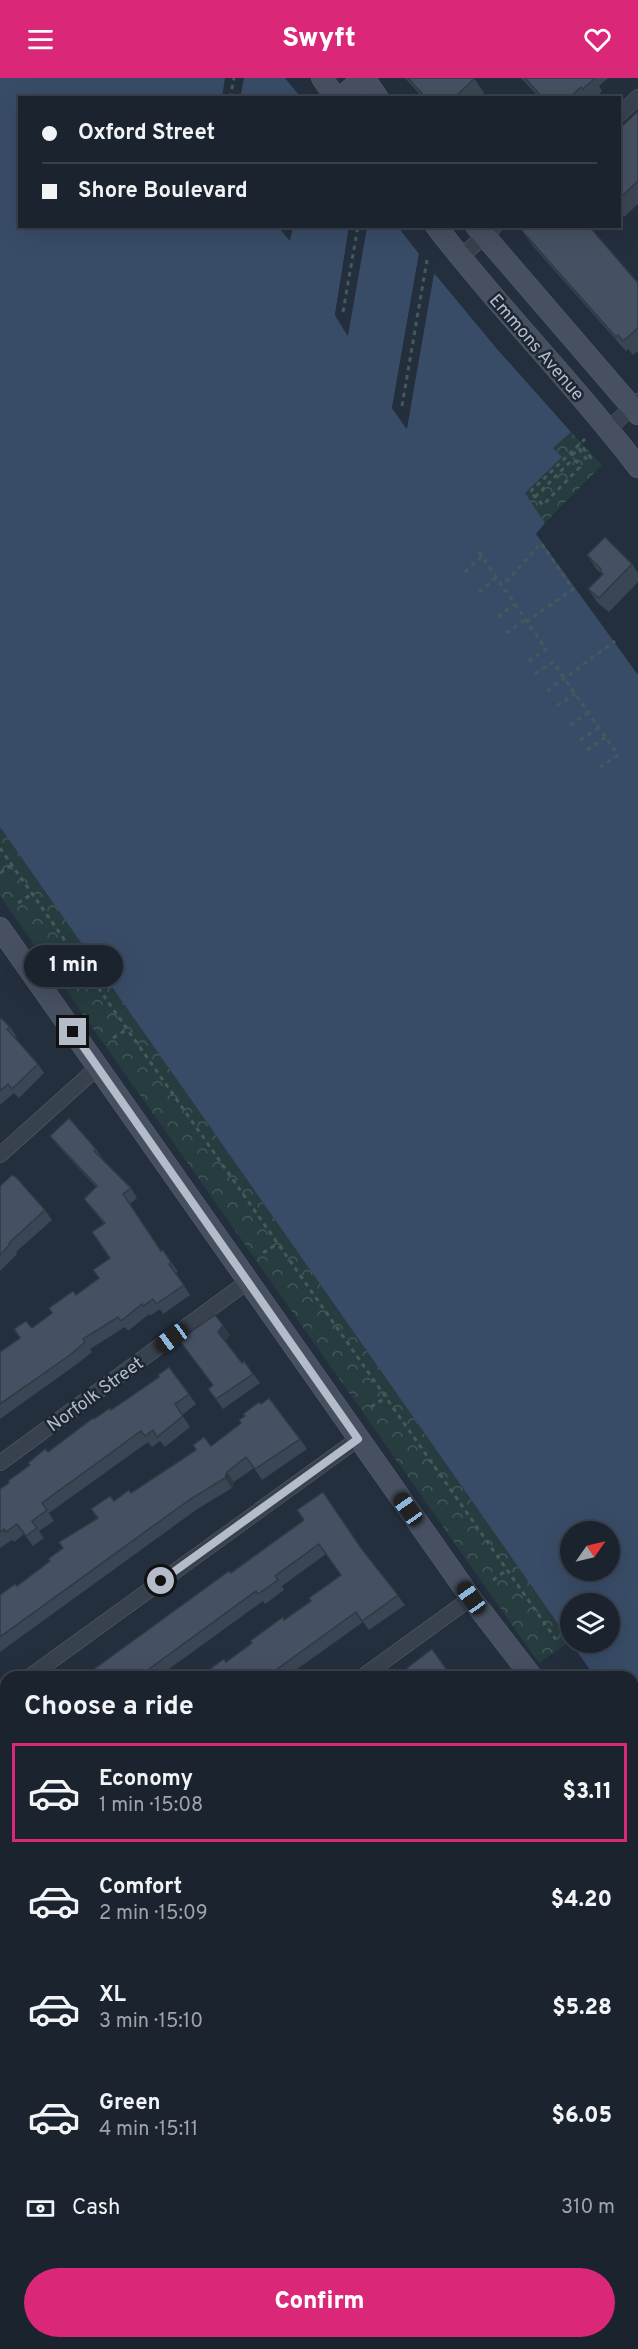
<!DOCTYPE html>
<html lang="en">
<head>
<meta charset="utf-8">
<style>
  body { margin:0; font-family:Overpass,sans-serif; background:#282f3a; color:#f1f3f6; height:100vh; display:flex; flex-direction:column; font-size:22px; white-space:nowrap }
  * { box-sizing:border-box; margin:0 }
  p { font-size:20px; color:#a0a4aa }
  .icon { flex:none; width:33px; height:33px; fill:none; stroke:currentColor; stroke-width:2; stroke-linecap:round; stroke-linejoin:round }
  .map { position:relative; flex:1; overflow:hidden }
  .details { position:absolute; left:0px; top:1593px; width:639px; height:678px; display:flex; flex-direction:column; background:#1b232e; border-radius:18px 18px 0 0; box-shadow:0 6px 24px #0002,0 0 0 2px #39404a }
  .details>* { flex:none }
  .hud { position:absolute; left:18px; top:18px; width:603px; height:132px; border-radius:0px; box-shadow:0 6px 24px #0002,0 0 0 2px #39404a; display:grid; align-content:center; height:132px; padding:0 24px; background:#1b232e }
  .needle { width:39px; rotate:56deg }
  .buttons { position:absolute; left:560px; top:1443px; display:grid; gap:12px }
  .buttons a { display:grid; place-items:center; width:60px; height:60px; border-radius:50%; background:#1b232e; box-shadow:0 6px 24px #0002,0 0 0 2px #39404a; font-size:30px }
  .end { position:absolute; width:27px; height:27px; margin:-14px; border:8px solid #b4bcc9; background:#111; box-shadow:0 0 0 3px #111 }
  .from { border-radius:50% }
  .bubble { position:absolute; height:42px; border-radius:21px; background:#1b232e; box-shadow:0 6px 24px #0002,0 0 0 2px #39404a; font-size:20px; font-weight:800; line-height:42px; text-align:center }
  .car { position:absolute; width:18px; height:36px; margin:-18px -9px; border-radius:8px; box-shadow:0 0 4px 2px #0007; background:linear-gradient(#222 24%,#8ab4d8 0 40%,#222 0 76%,#8ab4d8 0 86%,#222 0) }
  .hud b { display:flex; align-items:center; gap:21px; height:57px; font-size:22px }
  .hud b+b { border-top:2px solid #39404a }
  .hud i { width:15px; height:15px; background:#f1f3f6 }
  ul { padding:0; list-style:none }
  li { display:flex; align-items:center; gap:18px; height:99px; margin:0 12px 9px; padding:0 12px; border:3px solid transparent; border-radius:0px }
  li div { flex:1 }
  li b { display:block; font-size:22px }
  li em { font-style:normal; font-weight:800 }
  li.current { border-color:#db2777 }
  li>.icon { width:54px; height:54px; stroke-width:1.5 }
  h2 { padding:0 24px; font-size:27px; line-height:72px }
  .pay { display:flex; align-items:center; gap:15px; height:66px; padding:0 24px; font-size:22px }
  .pay p { margin-inline-start:auto }
  .cta { display:flex; gap:12px; margin-top:auto; padding:12px 24px }
  .cta a { flex:1; height:69px; border-radius:36px; background:#db2777; color:#fff; font-size:24px; font-weight:800; line-height:69px; text-align:center }
  header { display:flex; justify-content:space-between; align-items:center; height:78px; padding:0 24px; background:#db2777; color:#fff; font-size:27px; font-weight:800 }
  .map>svg:first-child { display:block }
  .green { fill:#263c3f }
  .forest { fill:url(#forest-crowns) }
  .water { fill:#394c67; fill-rule:evenodd }
  .pier { fill:#242f3e }
  .lines { fill:none; stroke-linecap:round; stroke-linejoin:round }
  .lane-casing { stroke:#565f6c; stroke-width:9 }
  .street-casing { stroke:#565f6c; stroke-width:16 }
  .secondary-casing { stroke:#565f6c; stroke-width:22 }
  .path { stroke:#44595c; stroke-width:3; stroke-dasharray:4.5 4.5; stroke-linecap:butt }
  .lane { stroke:#38414e; stroke-width:8 }
  .street { stroke:#38414e; stroke-width:15 }
  .secondary { stroke:#465061; stroke-width:21 }
  .wall { fill:#3b4654 }
  .shaded-wall { fill:#303945 }
  .building { fill:#455162; stroke:#303945; stroke-width:1.5 }
  .route { stroke:#b4bcc9; stroke-width:8 }
  .labels { text-anchor:middle; stroke-width:5; stroke-linejoin:round; paint-order:stroke }
  .street-label { font-size:18px; fill:#b4bcc9; stroke:#1d2633 }
</style>
</head>
<body>
<header><svg class="icon" aria-label="menu" viewBox="0 0 24 24"><path d="M4 6h16M4 12h16M4 18h16"/></svg>Swyft<svg class="icon" aria-label="heart" viewBox="0 0 24 24"><path d="M12 20l-8-8c-3-5 5-10 8-4 3-6 11-1 8 4z"/></svg></header>
<div class="map">
<svg width="638" height="2271" viewBox="0 0 638 2271">
  <defs>
    <pattern id="forest-crowns" width="20" height="18" patternUnits="userSpaceOnUse" patternTransform="scale(1.5)"><rect width="20" height="18" fill="#263c3f"/><path d="M2 6a3 3 0 1 1 6 0M12 15a3 3 0 1 1 6 0" fill="none" stroke="#435659"/></pattern>
  </defs>
  <rect width="100%" height="100%" fill="#242f3e"/>
  <path class="green" d="M636 2188 638 2190V2271H613L608 2265H633V2190Z"/>
  <g class="forest">
    <path d="M571 354 602 387 545 445 524 415 562 379 552 370Z"/>
    <path d="M0 749 570 1563 539 1585 0 818Z"/>
  </g>
  <g class="water">
    <path d="M0 0H225L222 19 20 20V148L278 149 290 163 293 149H349L335 237 347 257 367 149H398L419 176 392 330 406 350 434 195 497 271 571 354 553 370 562 379 525 415 545 445 536 456 638 597V1660L633 1653V1599H595L571 1565 609 1564V1526H570V1563L0 749ZM570 1454H609V1492H570Z"/>
    <path d="M244 0H285L298 16 297 19 240 20Z"/>
  </g>
  <g class="pier">
    <path d="M364 148 367 149 348 258 335 237 349 149 352 148 338 236 346 250Z"/>
    <path d="M419 176 421 179 395 330 405 343 432 192 434 195 407 351 392 330Z"/>
  </g>
  <g class="lines">
    <defs>
      <g id="lane">
        <path d="M633 2052 638 2056"/>
        <path d="M633 2089 638 2085"/>
        <path d="M517 2265 522 2271"/>
      </g>
      <g id="street">
        <path d="M620 36 638 19"/>
        <path d="M460 180 495 148"/>
        <path d="M609 351 638 323"/>
        <path d="M0 1077 98 989"/>
        <path d="M0 1385 247 1204"/>
        <path d="M29 1599 358 1361"/>
        <path d="M362 1599 471 1520"/>
        <path d="M0 1620 6 1615"/>
        <path d="M0 1861 6 1857"/>
        <path d="M633 2030 638 2024"/>
        <path d="M402 2271 408 2265"/>
      </g>
      <g id="secondary">
        <path d="M322 0 336 20"/>
        <path d="M364 0 378 20"/>
        <path d="M340 20 364 0"/>
        <path d="M436 148C500 232 575 306 638 389"/>
        <path d="M476 148 638 336"/>
        <path d="M0 850 471 1520 532 1599"/>
        <path d="M633 1742 638 1749"/>
        <path d="M0 1963 6 1972"/>
        <path d="M0 2006 6 2014"/>
      </g>
    </defs>
    <use href="#lane" class="lane-casing"/>
    <use href="#street" class="street-casing"/>
    <use href="#secondary" class="secondary-casing"/>
    <g class="path">
      <path d="M230 20 234 0"/>
      <path d="M305 20V19"/>
      <path d="M343 234 358 148"/>
      <path d="M402 328 427 182"/>
      <path d="M570 374 580 389 543 427 530 414 585 361"/>
      <path d="M572 377 579 371 587 382 591 380 579 365"/>
      <path d="M535 419 574 380"/>
      <path d="M479 474 546 571 528 584"/>
      <path d="M465 494 482 478"/>
      <path d="M506 504 541 465"/>
      <path d="M479 514 497 499"/>
      <path d="M498 539 514 526"/>
      <path d="M526 544 573 511 541 465"/>
      <path d="M506 555 525 542"/>
      <path d="M535 596 553 584 618 677 599 690"/>
      <path d="M547 613 615 563"/>
      <path d="M557 628 575 616"/>
      <path d="M570 647 588 635"/>
      <path d="M580 662 599 650"/>
      <path d="M587 672 606 659"/>
      <path d="M0 770 557 1563"/>
      <path d="M0 795 12 787"/>
      <path d="M18 825 32 816"/>
      <path d="M113 960 126 952"/>
      <path d="M263 1175 277 1166"/>
      <path d="M371 1329 385 1320"/>
      <path d="M493 1502 507 1492"/>
      <path d="M0 2117 6 2112"/>
      <path d="M0 2203 6 2204V2201"/>
    </g>
    <use href="#lane" class="lane"/>
    <use href="#street" class="street"/>
    <use href="#secondary" class="secondary"/>
  </g>
  <g class="wall">
    <path d="M405 0H474L484 15 480 20H423Z"/>
    <path d="M521 0H608L599 8 602 13 595 20H540Z"/>
    <path d="M638 33V126L624 139 622 136 620 139V50Z"/>
    <path d="M522 148 638 205V273L633 277 628 271 626 273 532 167 522 153 524 151Z"/>
    <path d="M587 477 632 486 638 495V504L609 534 598 525 588 511 602 496 597 492Z"/>
    <path d="M0 939 10 949 16 958 15 959 38 986 44 995 19 1020 14 1015 0 1027Z"/>
    <path d="M50 1058 96 1071 103 1081 131 1110 137 1120 130 1126 161 1173 163 1172 178 1194 176 1195 190 1217 163 1236 160 1231 150 1238 149 1236 128 1253 125 1249 90 1271 92 1274 77 1286 0 1341V1274L20 1260 32 1250 99 1200 110 1180 104 1146 84 1121 96 1109 57 1067Z"/>
    <path d="M0 1108 45 1132 52 1142 16 1174 17 1176 0 1193Z"/>
    <path d="M230 1257 225 1264 242 1285 244 1283 260 1305 223 1331 208 1311 213 1307 186 1272Z"/>
    <path d="M169 1289 196 1326 182 1337 190 1349 165 1369 160 1363 152 1369 148 1364 49 1435 54 1443 39 1453 44 1460 33 1468 24 1456 14 1464 12 1462 0 1470V1411L48 1374 94 1341 111 1332 159 1299Z"/>
    <path d="M300 1361 307 1371 262 1402 254 1390 234 1404 232 1410 196 1432 0 1574V1517L17 1508 50 1483 97 1440 91 1431 114 1423 131 1415 211 1368Z"/>
    <path d="M304 1442 362 1471 405 1527 369 1552 363 1544 286 1599H206L311 1523 341 1497 326 1476 282 1508 284 1512 265 1526 263 1523 158 1599H83Z"/>
    <path d="M6 1656V1710L0 1714V1660Z"/>
    <path d="M6 1745V1801L5 1800 0 1804V1748Z"/>
    <path d="M638 1868V1974L633 1979V1873Z"/>
    <path d="M0 2213 6 2221V2265H49L40 2271H0Z"/>
    <path d="M89 2265H165L169 2270 176 2265H269L261 2271H93Z"/>
  </g>
  <g class="shaded-wall">
    <path d="M223 1247 230 1257 225 1264 218 1254Z"/>
    <path d="M227 1394 234 1404 232 1410 225 1400Z"/>
    <path d="M0 2213 6 2221V2243L0 2249Z"/>
  </g>
  <g class="building">
    <path d="M408 0H474V1L454 20H426Z"/>
    <path d="M525 0H593L594 1 583 11 581 9 569 20H543Z"/>
    <path d="M638 33V103L620 120V50Z"/>
    <path d="M523 148H589L638 205V250L623 263 618 257 616 259 522 153 525 150Z"/>
    <path d="M605 459 632 486 599 520 588 511 603 496 600 493 601 491 587 477Z"/>
    <path d="M0 939 10 949 7 951 38 986 12 1011 8 1006 0 1013Z"/>
    <path d="M69 1040 96 1071 94 1073 131 1110 123 1116 161 1173 163 1172 171 1184 169 1186 184 1207 156 1226 153 1221 143 1228 142 1226 121 1243 118 1239 83 1261 85 1264 70 1277 0 1326V1274L20 1260 14 1251 26 1243 32 1250 52 1235 49 1230 73 1213 76 1217 99 1200 93 1192 110 1180 92 1154 105 1145 84 1121 97 1108 50 1058Z"/>
    <path d="M12 1097 16 1099 45 1132 9 1165 10 1166 0 1177V1108Z"/>
    <path d="M215 1237 223 1247 218 1254 242 1285 244 1283 253 1296 216 1321 208 1311 213 1307 179 1262Z"/>
    <path d="M169 1289 189 1316 175 1326 183 1338 157 1359 153 1352 145 1358 141 1353 42 1425 47 1432 32 1443 37 1450 26 1458 17 1446 6 1454 4 1451 0 1454V1411L9 1405 8 1403 30 1387 28 1385 45 1371 48 1374 93 1340 94 1341 110 1330 111 1332 159 1299 158 1297Z"/>
    <path d="M269 1320 300 1361 255 1391 246 1379 227 1394 225 1400 189 1422 0 1559V1517L15 1506 17 1508 50 1483 48 1481 63 1470 59 1464 98 1440 91 1431 110 1418 114 1423 129 1412 131 1415 196 1372 193 1367 204 1359 211 1368 241 1345 239 1342 245 1338 243 1336 259 1324 261 1326Z"/>
    <path d="M323 1414 361 1470 398 1517 362 1543 356 1534 266 1599H206L213 1593 211 1590 224 1581 226 1584 252 1565 250 1563 283 1539 284 1542 311 1523 309 1520 341 1497 319 1466 275 1498 278 1502 258 1516 256 1513 138 1599H83L229 1493 231 1495 304 1442 297 1432Z"/>
    <path d="M432 1571 452 1599H407L411 1596 407 1590Z"/>
    <path d="M6 1656V1695L0 1699V1660Z"/>
    <path d="M6 1745V1789L0 1793V1748Z"/>
    <path d="M638 1868V1944L633 1949V1873Z"/>
    <path d="M6 1895V1911L0 1903V1900Z"/>
    <path d="M6 1917V1926L2 1921Z"/>
    <path d="M638 2090V2186L633 2179V2094Z"/>
    <path d="M6 2225V2257L0 2256V2229Z"/>
    <path d="M90 2265H165L169 2270 176 2265H231L222 2271H94Z"/>
    <path d="M534 2265H604L608 2271H539Z"/>
  </g>
  <g class="lines">
    <path class="route" d="M73 954 358 1361 161 1503"/>
  </g>
  <g class="labels">
    <g class="street-label">
      <text transform="translate(537 269) rotate(49)" y="6">Emmons Avenue</text>
      <text transform="translate(95 1316) rotate(-36)" y="6">Norfolk Street</text>
    </g>
  </g>
</svg>
<div class="buttons">
<a><svg class="needle" viewBox="-14 -14 28 28"><path d="M0-13l5 13h-10z" fill="#e53935"/><path d="M0 13l5-13h-10z" fill="#a0a4aa"/></svg></a>
<a><svg class="icon" aria-label="layers" viewBox="0 0 24 24"><path d="M12 4l9 5-9 5-9-5zM3 14l9 5 9-5"/></svg></a>
</div>
<i class="end from" style="left:161px;top:1503px"></i>
<i class="end" style="left:73px;top:954px"></i>
<div class="bubble" style="left:24px;top:867px;width:99px">1 min</div>
<i class="car" style="left:172px;top:1260px;rotate:234deg"></i>
<i class="car" style="left:408px;top:1431px;rotate:325deg"></i>
<i class="car" style="left:471px;top:1520px;rotate:325deg"></i>
<div class="hud">
<b><i class="from"></i>Oxford Street</b>
<b><i></i>Shore Boulevard</b>
</div>
<section class="details">
<h2>Choose a ride</h2>
<ul>
<li class="current"><svg class="icon" aria-label="car" viewBox="0 0 24 24"><path d="M5 17H2v-5l4-1 3-4h7l3 4 3 1v5h-3M9 17h6M6 11h13"/><circle cx="7" cy="17" r="2"/><circle cx="17" cy="17" r="2"/></svg><div><b>Economy</b><p>1 min · 15:08</p></div><em>$3.11</em></li>
<li><svg class="icon" aria-label="car" viewBox="0 0 24 24"><path d="M5 17H2v-5l4-1 3-4h7l3 4 3 1v5h-3M9 17h6M6 11h13"/><circle cx="7" cy="17" r="2"/><circle cx="17" cy="17" r="2"/></svg><div><b>Comfort</b><p>2 min · 15:09</p></div><em>$4.20</em></li>
<li><svg class="icon" aria-label="car" viewBox="0 0 24 24"><path d="M5 17H2v-5l4-1 3-4h7l3 4 3 1v5h-3M9 17h6M6 11h13"/><circle cx="7" cy="17" r="2"/><circle cx="17" cy="17" r="2"/></svg><div><b>XL</b><p>3 min · 15:10</p></div><em>$5.28</em></li>
<li><svg class="icon" aria-label="car" viewBox="0 0 24 24"><path d="M5 17H2v-5l4-1 3-4h7l3 4 3 1v5h-3M9 17h6M6 11h13"/><circle cx="7" cy="17" r="2"/><circle cx="17" cy="17" r="2"/></svg><div><b>Green</b><p>4 min · 15:11</p></div><em>$6.05</em></li>
</ul>
<div class="pay"><svg class="icon" aria-label="cash" viewBox="0 0 24 24"><path d="M3 7h18v10H3z"/><circle cx="12" cy="12" r="2"/></svg>Cash<p>310 m</p></div>
<div class="cta"><a>Confirm</a></div>
</section>
</div>
</body>
</html>
